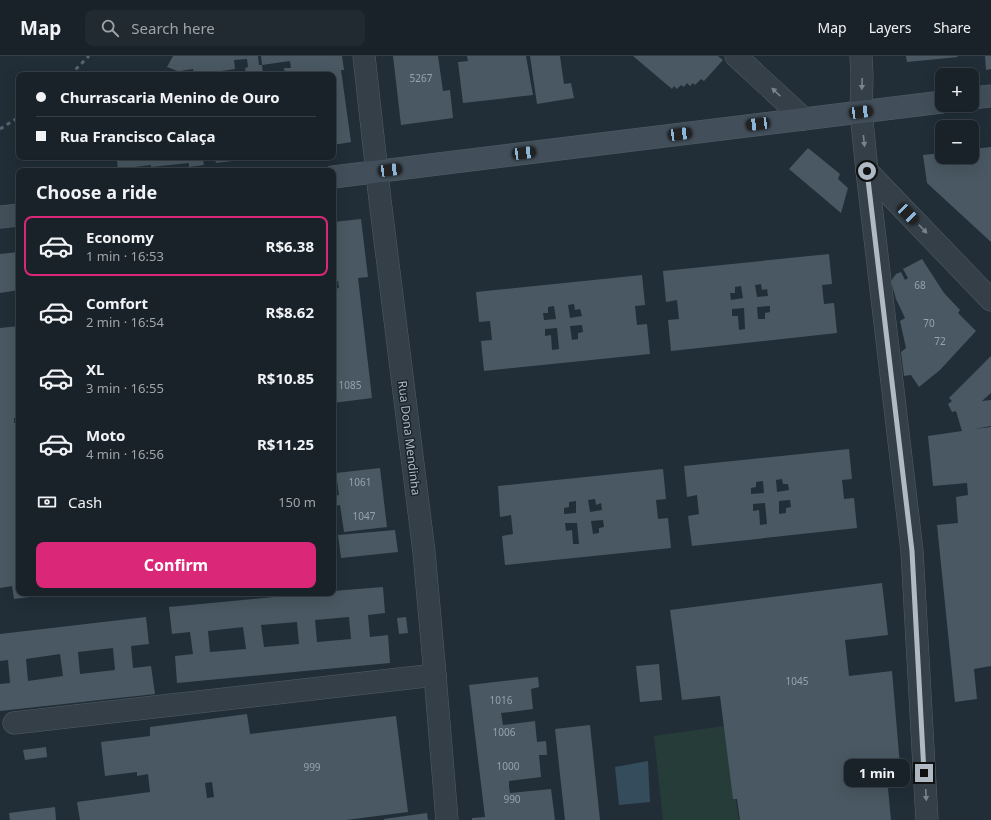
<!DOCTYPE html>
<html lang="en">
<head>
<meta charset="utf-8">
<style>
  body { margin:0; font-family:"Noto Sans",sans-serif; background:#222a31; color:#f1f3f6; height:100vh; display:flex; flex-direction:column; font-size:15px; white-space:nowrap }
  * { box-sizing:border-box; margin:0 }
  p { font-size:13px; color:#9fa4a8 }
  .icon { flex:none; width:22px; height:22px; fill:none; stroke:currentColor; stroke-width:2; stroke-linecap:round; stroke-linejoin:round }
  .map { position:relative; flex:1; overflow:hidden }
  .sheet { position:absolute; left:16px; top:112px; width:320px; height:428px; display:flex; flex-direction:column; background:#192229; border-radius:8px; box-shadow:0 4px 16px #0002,0 0 0 1px #373f46 }
  .sheet>* { flex:none }
  .banner { position:absolute; left:16px; top:16px; width:320px; height:88px; border-radius:8px; box-shadow:0 4px 16px #0002,0 0 0 1px #373f46; display:grid; align-content:center; height:88px; padding:0 20px; background:#192229 }
  .buttons { position:absolute; left:935px; top:12px; display:grid; gap:8px }
  .buttons a { display:grid; place-items:center; width:44px; height:44px; border-radius:8px; background:#192229; box-shadow:0 4px 16px #0002,0 0 0 1px #373f46; font-size:20px }
  .end { position:absolute; width:18px; height:18px; margin:-9px; border:5px solid #afbac4; background:#111; box-shadow:0 0 0 2px #111 }
  .from { border-radius:50% }
  .bubble { position:absolute; height:28px; border-radius:8px; background:#192229; box-shadow:0 4px 16px #0002,0 0 0 1px #373f46; font-size:13px; font-weight:700; line-height:28px; text-align:center }
  .car { position:absolute; width:12px; height:24px; margin:-12px -6px; border-radius:5px; box-shadow:0 0 3px 1px #0007; background:linear-gradient(#222 24%,#8ab4d8 0 40%,#222 0 76%,#8ab4d8 0 86%,#222 0) }
  .banner b { display:flex; align-items:center; gap:14px; height:38px; font-size:15px }
  .banner b+b { border-top:1px solid #373f46 }
  .banner i { width:10px; height:10px; background:#f1f3f6 }
  ul { padding:0; list-style:none }
  li { display:flex; align-items:center; gap:12px; height:60px; margin:0 8px 6px; padding:0 12px; border:2px solid transparent; border-radius:8px }
  li div { flex:1 }
  li b { display:block; font-size:15px }
  li em { font-style:normal; font-weight:700 }
  li.selected { border-color:#db2777 }
  li>.icon { width:36px; height:36px; stroke-width:1.5 }
  h2 { padding:0 20px; font-size:18px; line-height:48px }
  .pay { display:flex; align-items:center; gap:10px; height:44px; padding:0 20px; font-size:15px }
  .pay p { margin-inline-start:auto }
  .action { display:flex; gap:8px; margin-top:auto; padding:8px 20px }
  .action a { flex:1; height:46px; border-radius:8px; background:#db2777; color:#fff; font-size:16px; font-weight:700; line-height:46px; text-align:center }
  header { display:flex; align-items:center; gap:24px; box-sizing:border-box; height:56px; padding:0 20px; background:#192229; border-bottom:1px solid #373f46 }
  header strong { font-size:19px }
  nav { display:flex; gap:22px; margin-inline-start:auto; font-size:14px }
  .search { width:280px; height:36px; background:#222a31; display:flex; align-items:center; gap:10px; box-sizing:border-box; padding:0 14px; border-radius:8px; color:#9fa4a8; font-size:15px }
  .map>svg:first-child { display:block }
  .green { fill:#263c39 }
  .water { fill:#354c5d }
  .building { fill:#495862; fill-rule:evenodd }
  .lines { fill:none; stroke-linecap:round; stroke-linejoin:round }
  .minor-casing { stroke:#525d65; stroke-width:23 }
  .secondary-casing { stroke:#525d65; stroke-width:23 }
  .minor { stroke:#343f47; stroke-width:22 }
  .secondary { stroke:#424f5a; stroke-width:22 }
  .rail { stroke:#56646e; stroke-width:3; stroke-dasharray:4 4; stroke-linecap:butt }
  .oneway { fill:#78838c }
  .route { stroke:#afbac4; stroke-width:5 }
  .labels { text-anchor:middle; stroke-width:3; stroke-linejoin:round; paint-order:stroke }
  .number-label { font-size:10px; fill:#96a2ac }
  .street-label { font-size:12px; fill:#afbac4; stroke:#1a242c }
</style>
</head>
<body>
<header>
<strong>Map</strong>
<div class="search"><svg class="icon" aria-label="search" viewBox="0 0 24 24"><circle cx="10" cy="10" r="6"/><path d="M15 15l6 6"/></svg>Search here</div>
<nav><a>Map</a><a>Layers</a><a>Share</a></nav>
</header>
<div class="map">
<svg width="991" height="764" viewBox="0 0 991 764">
  <rect width="100%" height="100%" fill="#212e37"/>
  <path class="green" d="M724 670 739 764H663L654 680Z"/>
  <path class="water" d="M648 705 650 746 619 749 615 711Z"/>
  <g class="building">
    <path d="M173 0H258L259 9H262L263 19H246L245 12 248 11 247 3 234 4 235 13 194 19 193 13 180 15V16L167 11Z"/>
    <path d="M261 0H342L344 14H341L351 86 333 89V19H285L284 12H291L290 5 262 9Z"/>
    <path d="M393 0H438L443 35 450 34 453 62 401 69Z"/>
    <path d="M467 0H526L533 39 463 47 458 6 468 5Z"/>
    <path d="M530 0H560L564 28 571 27 574 42 537 48Z"/>
    <path d="M633 0H718L723 4 704 25 701 23 695 29 693 27 690 30 687 27 684 31 681 29 677 33 674 30 672 33Z"/>
    <path d="M906 0H957L958 1 907 6Z"/>
    <path d="M985 0H991V13L986 14Z"/>
    <path d="M991 91V186L927 127 923 99 942 97V101H972V93Z"/>
    <path d="M808 92 840 118 838 123 848 132 841 157 789 113Z"/>
    <path d="M122 101H231L232 105 216 107 215 103 203 104 204 109 189 111V107L151 111V109L118 113 117 105H120Z"/>
    <path d="M361 163 368 221 358 222 372 342 333 347V233L339 232 338 225 333 226V166Z"/>
    <path d="M19 196V234L0 237V198Z"/>
    <path d="M829 198 832 228 822 229 824 248 834 247 837 277 671 295 668 264 679 263 677 244 666 246 663 215ZM761 228 762 234 767 233 768 240 757 241 755 229ZM741 230 743 242 731 244 730 237H735V231ZM770 250V256L765 257V263H758L757 251ZM744 252 745 273 739 274 738 260H732V253Z"/>
    <path d="M922 203 944 237 960 254 958 257 976 275 940 314 919 331 911 319 904 320 901 296 906 292 900 265 905 262 896 243 891 225 896 218 901 216 905 224 908 222 903 213Z"/>
    <path d="M642 219 645 249 635 250 637 269 647 268 650 298 484 315 481 285 492 284 490 265 479 266 476 236ZM574 248 575 254 580 253 582 260 570 262 568 249ZM554 250 556 263 544 264 543 257H548V251ZM582 269 583 276 578 277V283L572 284 570 270ZM557 272 559 293 552 294 551 279 545 280V273Z"/>
    <path d="M19 270V356L16 357 17 362H14V367H19V537L54 538 14 543 12 530 0 532V272Z"/>
    <path d="M991 300V337L982 345 991 344V370L974 373 991 371V610L974 613 977 643 955 646 937 469 958 467 956 441 968 439 967 427 933 430 928 380 962 375 956 355 952 356 948 348 952 345 949 342Z"/>
    <path d="M849 393 852 423 842 424 844 443 854 442 857 472 692 490 688 460 699 458 697 439 687 441 684 410ZM782 423 783 428H788L789 434 777 436 776 424ZM763 425 764 437 751 438V432L756 431V426ZM790 444 791 451 786 452V457L779 458V445ZM765 447 767 468 760 469 759 454 753 455V448Z"/>
    <path d="M380 412 387 471 344 476 340 449 334 450V446L333 440 339 439 336 417Z"/>
    <path d="M663 413 666 443 656 444 658 463 668 462 671 492 505 509 502 480 513 478 511 459 500 461 498 430ZM595 443 596 449 601 447 602 454 590 456 588 444ZM576 445V457L564 458V452L569 451V446ZM603 464 604 471 599 472V477L593 478 591 465ZM565 467H577L579 488H573L572 474 566 475Z"/>
    <path d="M395 474 398 496 341 502 338 479Z"/>
    <path d="M882 527 888 579 845 584 849 620 892 615 900 710 886 712 891 764H740L737 743H733L720 640 682 644 670 554Z"/>
    <path d="M383 531 385 557 368 559 370 581 388 579 390 607 177 627 175 600 193 598 190 576 172 578 169 551 316 537H333V535ZM349 561 351 583 317 586 315 564ZM297 566 299 588 264 591 261 569ZM243 571 246 593 210 596 208 575Z"/>
    <path d="M146 561 149 588 131 590 133 612 151 610 155 638 0 655V628L10 627 8 604 0 605V578ZM113 592 115 614 80 618 78 596ZM60 598 63 620 28 625 26 603Z"/>
    <path d="M406 561 408 577 399 578 397 562Z"/>
    <path d="M659 608 662 644 640 646 636 610Z"/>
    <path d="M538 621 539 631 531 633 533 653 501 657 503 669 535 665 537 686 546 685 547 699H539L541 721 509 725V731L510 737 551 733 555 764H472V762L485 761 469 629Z"/>
    <path d="M247 658 250 678 396 660 408 756 346 764H80L77 746 150 736 148 718 137 720V716L105 720 101 686 150 680V671ZM212 726 214 741 207 742 205 727Z"/>
    <path d="M590 669 600 764H565L555 673Z"/>
    <path d="M46 691 47 701 25 704 23 694Z"/>
    <path d="M55 751 56 764H10L9 757Z"/>
    <path d="M427 757 428 764H384V763Z"/>
  </g>
  <g class="lines">
    <defs>
      <g id="minor">
        <path d="M364 0 380 144 424 496 435 619 447 764"/>
        <path d="M736 0 804 63"/>
        <path d="M861 0 862 21 861 56 867 115 912 495 927 764"/>
        <path d="M867 115 991 244"/>
        <path d="M14 667 435 619"/>
      </g>
      <g id="secondary">
        <path d="M972 42 991 40"/>
        <path d="M333 121 942 46"/>
        <path d="M0 161 19 159"/>
      </g>
    </defs>
    <use href="#minor" class="minor-casing"/>
    <use href="#secondary" class="secondary-casing"/>
    <use href="#minor" class="minor"/>
    <use href="#secondary" class="secondary"/>
    <g class="rail">
      <path d="M70 19 89 0"/>
      <path d="M0 73 19 61"/>
    </g>
  </g>
  <defs><path id="oneway-solid" d="M-6-.8H1V-3.2L6.5 0L1 3.2V.8H-6Z"/></defs>
  <g class="oneway">
    <use href="#oneway-solid" transform="translate(862 28) rotate(92)"/>
    <use href="#oneway-solid" transform="translate(776 36) rotate(-137)"/>
    <use href="#oneway-solid" transform="translate(864 85) rotate(84)"/>
    <use href="#oneway-solid" transform="translate(923 173) rotate(46)"/>
    <use href="#oneway-solid" transform="translate(926 739) rotate(87)"/>
  </g>
  <g class="lines">
    <path class="route" d="M867 115 912 495 924 717"/>
  </g>
  <g class="labels">
    <g class="number-label">
      <text x="421" y="26">5267</text>
      <text x="920" y="233">68</text>
      <text x="929" y="271">70</text>
      <text x="940" y="289">72</text>
      <text x="350" y="333">1085</text>
      <text x="360" y="430">1061</text>
      <text x="364" y="464">1047</text>
      <text x="797" y="629">1045</text>
      <text x="501" y="648">1016</text>
      <text x="504" y="680">1006</text>
      <text x="508" y="714">1000</text>
      <text x="312" y="715">999</text>
      <text x="512" y="747">990</text>
    </g>
    <g class="street-label">
      <text transform="translate(409 382) rotate(83)" y="4">Rua Dona Mendinha</text>
    </g>
  </g>
</svg>
<div class="buttons">
<a>+</a>
<a>−</a>
</div>
<i class="end from" style="left:867px;top:115px"></i>
<i class="end" style="left:924px;top:717px"></i>
<div class="bubble" style="left:844px;top:703px;width:66px">1 min</div>
<i class="car" style="left:861px;top:56px;rotate:83deg"></i>
<i class="car" style="left:758px;top:68px;rotate:263deg"></i>
<i class="car" style="left:680px;top:78px;rotate:83deg"></i>
<i class="car" style="left:524px;top:97px;rotate:83deg"></i>
<i class="car" style="left:390px;top:114px;rotate:83deg"></i>
<i class="car" style="left:908px;top:158px;rotate:136deg"></i>
<div class="banner">
<b><i class="from"></i>Churrascaria Menino de Ouro</b>
<b><i></i>Rua Francisco Calaça</b>
</div>
<section class="sheet">
<h2>Choose a ride</h2>
<ul>
<li class="selected"><svg class="icon" aria-label="car" viewBox="0 0 24 24"><path d="M5 17H2v-5l4-1 3-4h7l3 4 3 1v5h-3M9 17h6M6 11h13"/><circle cx="7" cy="17" r="2"/><circle cx="17" cy="17" r="2"/></svg><div><b>Economy</b><p>1 min · 16:53</p></div><em>R$6.38</em></li>
<li><svg class="icon" aria-label="car" viewBox="0 0 24 24"><path d="M5 17H2v-5l4-1 3-4h7l3 4 3 1v5h-3M9 17h6M6 11h13"/><circle cx="7" cy="17" r="2"/><circle cx="17" cy="17" r="2"/></svg><div><b>Comfort</b><p>2 min · 16:54</p></div><em>R$8.62</em></li>
<li><svg class="icon" aria-label="car" viewBox="0 0 24 24"><path d="M5 17H2v-5l4-1 3-4h7l3 4 3 1v5h-3M9 17h6M6 11h13"/><circle cx="7" cy="17" r="2"/><circle cx="17" cy="17" r="2"/></svg><div><b>XL</b><p>3 min · 16:55</p></div><em>R$10.85</em></li>
<li><svg class="icon" aria-label="car" viewBox="0 0 24 24"><path d="M5 17H2v-5l4-1 3-4h7l3 4 3 1v5h-3M9 17h6M6 11h13"/><circle cx="7" cy="17" r="2"/><circle cx="17" cy="17" r="2"/></svg><div><b>Moto</b><p>4 min · 16:56</p></div><em>R$11.25</em></li>
</ul>
<div class="pay"><svg class="icon" aria-label="cash" viewBox="0 0 24 24"><path d="M3 7h18v10H3z"/><circle cx="12" cy="12" r="2"/></svg>Cash<p>150 m</p></div>
<div class="action"><a>Confirm</a></div>
</section>
</div>
</body>
</html>
